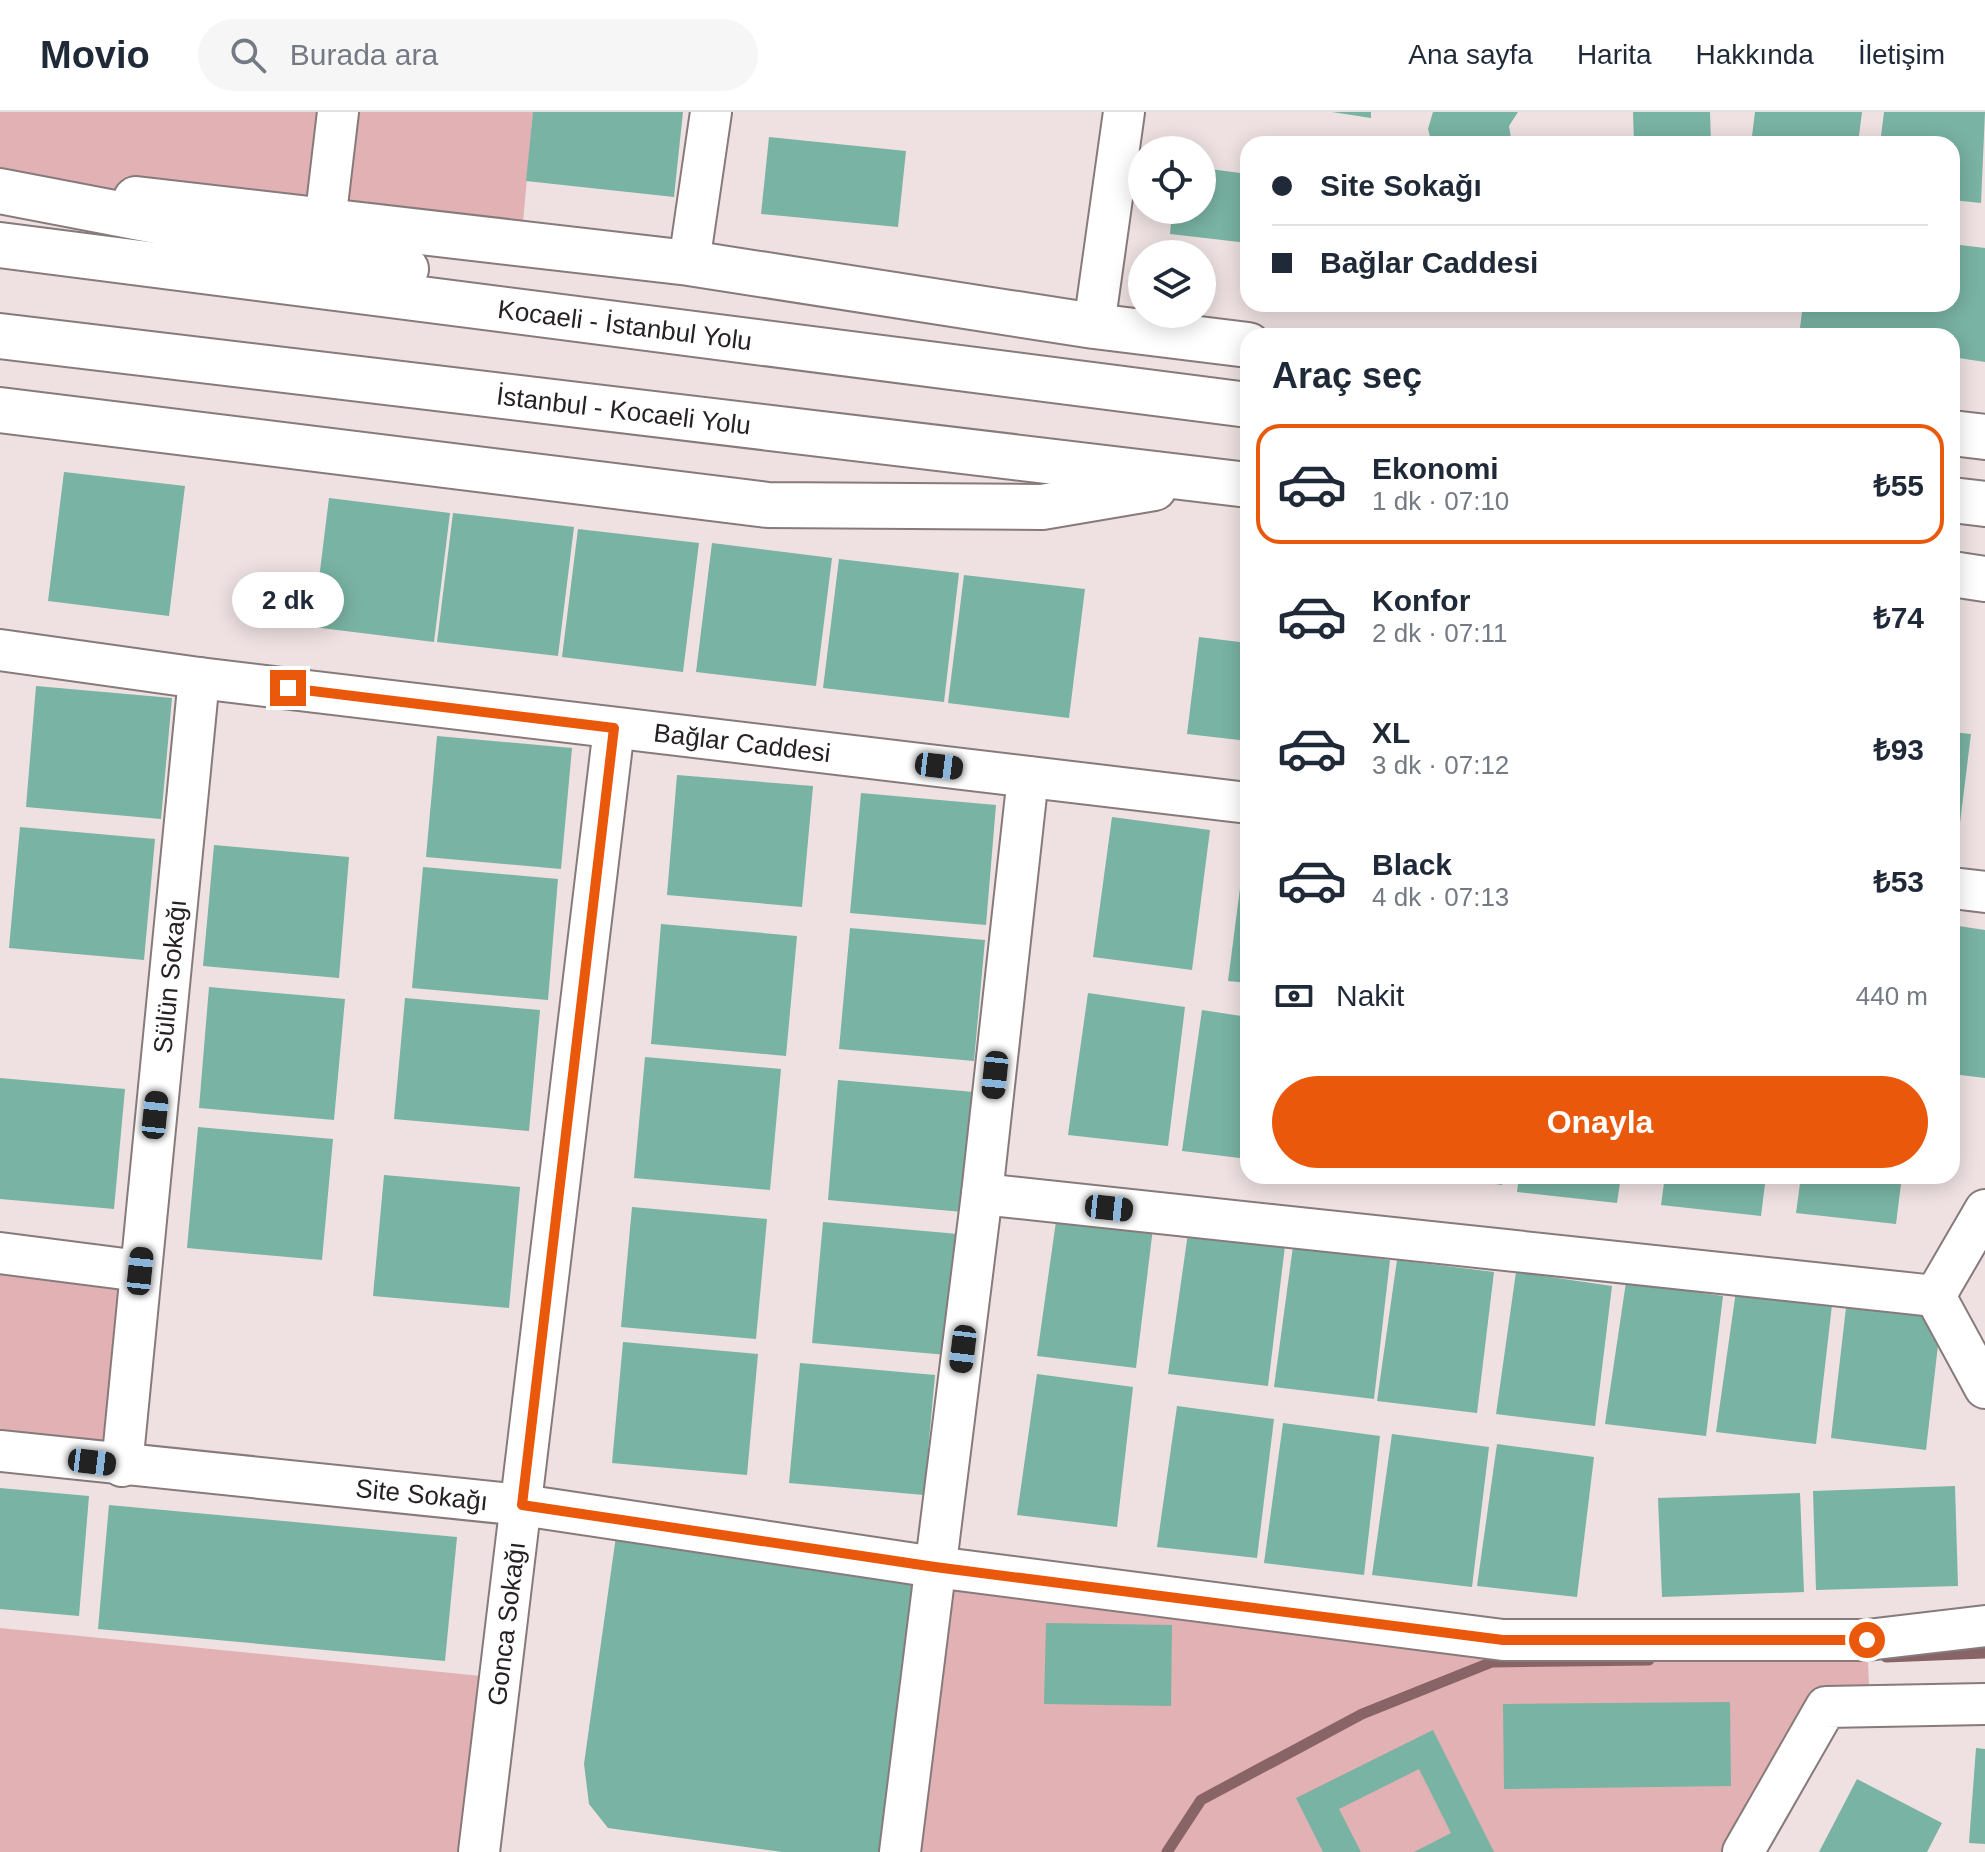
<!DOCTYPE html>
<html lang="tr">
<head>
<meta charset="utf-8">
<style>
  body { margin:0; font-family:Arial,sans-serif; background:#f6f6f7; color:#1f2937; height:100vh; display:flex; flex-direction:column; font-size:30px; white-space:nowrap }
  * { box-sizing:border-box; margin:0 }
  p { font-size:26px; color:#747a83 }
  .icon { flex:none; width:44px; height:44px; fill:none; stroke:currentColor; stroke-width:2; stroke-linecap:round; stroke-linejoin:round }
  .map { position:relative; flex:1; overflow:hidden }
  .sheet { position:absolute; left:1240px; top:216px; width:720px; height:856px; display:flex; flex-direction:column; background:#fff; border-radius:24px; box-shadow:0 4px 20px #0003 }
  .sheet>* { flex:none }
  .top-card { position:absolute; left:1240px; top:24px; width:720px; height:176px; border-radius:24px; box-shadow:0 4px 20px #0003; display:grid; align-content:center; height:176px; padding:0 32px; background:#fff }
  .tools { position:absolute; left:1128px; top:24px; display:grid; gap:16px }
  .tools a { display:grid; place-items:center; width:88px; height:88px; border-radius:50%; background:#fff; box-shadow:0 4px 20px #0003; font-size:40px }
  .end { position:absolute; width:36px; height:36px; margin:-18px; border:10px solid #ea580c; background:#fff; box-shadow:0 0 0 4px #fff }
  .from { border-radius:50% }
  .bubble { position:absolute; height:56px; border-radius:28px; background:#fff; box-shadow:0 4px 20px #0003; font-size:26px; font-weight:700; line-height:56px; text-align:center }
  .car { position:absolute; width:24px; height:48px; margin:-24px -12px; border-radius:10px; box-shadow:0 0 6px 2px #0007; background:linear-gradient(#222 24%,#8ab4d8 0 40%,#222 0 76%,#8ab4d8 0 86%,#222 0) }
  .top-card b { display:flex; align-items:center; gap:28px; height:76px; font-size:30px }
  .top-card b+b { border-top:2px solid #e0e1e3 }
  .top-card i { width:20px; height:20px; background:#1f2937 }
  ul { padding:0; list-style:none }
  li { display:flex; align-items:center; gap:24px; height:120px; margin:0 16px 12px; padding:0 16px; border:4px solid transparent; border-radius:24px }
  li div { flex:1 }
  li b { display:block; font-size:30px }
  li em { font-style:normal; font-weight:700 }
  li.selected { border-color:#ea580c }
  li>.icon { width:72px; height:72px; stroke-width:1.5 }
  h2 { padding:0 32px; font-size:36px; line-height:96px }
  .pay { display:flex; align-items:center; gap:20px; height:88px; padding:0 32px; font-size:30px }
  .pay p { margin-inline-start:auto }
  .cta { display:flex; gap:16px; margin-top:auto; padding:16px 32px }
  .cta a { flex:1; height:92px; border-radius:48px; background:#ea580c; color:#fff; font-size:32px; font-weight:700; line-height:92px; text-align:center }
  header { display:flex; align-items:center; gap:48px; box-sizing:border-box; height:112px; padding:0 40px; background:#fff; border-bottom:2px solid #e0e1e3 }
  header strong { font-size:38px }
  nav { display:flex; gap:44px; margin-inline-start:auto; font-size:28px }
  .search { width:560px; height:72px; background:#f6f6f7; display:flex; align-items:center; gap:20px; box-sizing:border-box; padding:0 28px; border-radius:44px; color:#747a83; font-size:30px }
  .map>svg:first-child { display:block }
  .green { fill:#e2b1b3 }
  .lines { fill:none; stroke-linecap:round; stroke-linejoin:round }
  .stream { stroke:#896466; stroke-width:11 }
  .building { fill:#79b3a3 }
  .minor-casing { stroke:#877a7b; stroke-width:44 }
  .secondary-casing { stroke:#877a7b; stroke-width:48 }
  .trunk-casing { stroke:#877a7b; stroke-width:48 }
  .minor { stroke:#fff; stroke-width:40 }
  .secondary { stroke:#fff; stroke-width:44 }
  .trunk { stroke:#fff; stroke-width:44 }
  .route { stroke:#ea580c; stroke-width:10 }
  .labels { text-anchor:middle; stroke-width:6; stroke-linejoin:round; paint-order:stroke }
  .street-label { font-size:26px; fill:#262122; stroke:#fceeee }
</style>
</head>
<body>
<header>
<strong>Movio</strong>
<div class="search"><svg class="icon" aria-label="search" viewBox="0 0 24 24"><circle cx="10" cy="10" r="6"/><path d="M15 15l6 6"/></svg>Burada ara</div>
<nav><a>Ana sayfa</a><a>Harita</a><a>Hakkında</a><a>İletişim</a></nav>
</header>
<div class="map">
<svg width="1985" height="1740" viewBox="0 0 1985 1740">
  <rect width="100%" height="100%" fill="#efe1e1"/>
  <g class="green">
    <path d="M0 0H533L521 132 0 71Z"/>
    <path d="M0 1141 140 1159 122 1354 0 1339Z"/>
    <path d="M935 1455 1503 1528H1867L1870 1595 1826 1596 1743 1740H900Z"/>
    <path d="M0 1516 501 1566 479 1740H0Z"/>
  </g>
  <g class="lines">
    <g class="stream">
      <path d="M1886 1545 1985 1541"/>
      <path d="M1167 1740 1201 1688 1362 1602 1492 1550 1649 1548"/>
    </g>
  </g>
  <g class="building">
    <path d="M533 0H683L674 85 526 69Z"/>
    <path d="M1332 0H1371V6Z"/>
    <path d="M1433 0H1518L1509 14 1512 32H1432L1428 17Z"/>
    <path d="M1633 0H1710L1711 32H1634Z"/>
    <path d="M1755 0H1862L1858 32H1751Z"/>
    <path d="M1884 0H1985L1981 91 1952 88V32H1880Z"/>
    <path d="M769 25 906 39 898 115 761 102Z"/>
    <path d="M1202 56 1248 62V131L1170 122 1172 98H1202Z"/>
    <path d="M1952 132 1985 136V250L1952 245V224H1799L1803 192H1952Z"/>
    <path d="M64 360 185 374 169 504 48 489Z"/>
    <path d="M329 386 450 401 434 530 313 515Z"/>
    <path d="M453 401 574 415 558 544 437 530Z"/>
    <path d="M578 417 699 431 683 560 562 545Z"/>
    <path d="M712 431 832 446 816 574 696 560Z"/>
    <path d="M839 447 959 461 944 590 823 576Z"/>
    <path d="M964 463 1085 477 1069 606 948 591Z"/>
    <path d="M1199 525 1248 531V629L1187 622Z"/>
    <path d="M36 574 172 586 161 707 26 695Z"/>
    <path d="M1952 620 1971 622 1959 719 1952 718Z"/>
    <path d="M437 624 572 636 561 757 426 745Z"/>
    <path d="M677 663 813 674 802 795 667 783Z"/>
    <path d="M861 681 996 693 986 813 850 801Z"/>
    <path d="M1112 705 1210 718 1192 858 1093 845Z"/>
    <path d="M20 715 155 727 144 848 9 836Z"/>
    <path d="M1246 730H1248V871L1228 869Z"/>
    <path d="M214 733 349 745 339 866 203 854Z"/>
    <path d="M423 755 558 767 548 888 412 876Z"/>
    <path d="M661 812 797 824 786 944 651 932Z"/>
    <path d="M1952 813 1985 818V966L1952 962Z"/>
    <path d="M850 816 985 828 974 949 839 937Z"/>
    <path d="M209 875 345 887 334 1008 199 996Z"/>
    <path d="M1088 881 1185 895 1168 1034 1068 1023Z"/>
    <path d="M405 886 540 898 529 1019 394 1007Z"/>
    <path d="M1202 898 1248 905V1047L1182 1039Z"/>
    <path d="M645 945 781 957 770 1078 634 1066Z"/>
    <path d="M0 966 125 977 114 1097 0 1087Z"/>
    <path d="M838 968 974 980 963 1100 828 1088Z"/>
    <path d="M198 1015 333 1027 322 1148 187 1136Z"/>
    <path d="M384 1063 520 1075 509 1196 373 1184Z"/>
    <path d="M1444 1064H1503L1502 1073Z"/>
    <path d="M1519 1064H1621L1617 1091 1517 1080Z"/>
    <path d="M1665 1064H1766L1761 1104 1661 1093Z"/>
    <path d="M1801 1064H1902L1896 1112 1796 1101Z"/>
    <path d="M632 1095 767 1107 756 1227 621 1215Z"/>
    <path d="M1057 1102 1153 1116 1136 1256 1037 1244Z"/>
    <path d="M823 1110 958 1122 947 1243 812 1231Z"/>
    <path d="M1188 1121 1285 1134 1268 1274 1168 1262Z"/>
    <path d="M1293 1134 1390 1148 1374 1287 1274 1275Z"/>
    <path d="M1397 1148 1494 1160 1477 1301 1377 1289Z"/>
    <path d="M1516 1160 1612 1174 1595 1314 1496 1302Z"/>
    <path d="M1626 1170 1723 1184 1706 1324 1605 1312Z"/>
    <path d="M1736 1179 1832 1193 1816 1332 1716 1320Z"/>
    <path d="M1847 1187 1942 1198 1926 1338 1831 1326Z"/>
    <path d="M623 1230 758 1242 747 1363 612 1351Z"/>
    <path d="M800 1251 935 1263 924 1383 789 1371Z"/>
    <path d="M1037 1262 1133 1275 1117 1415 1017 1403Z"/>
    <path d="M1177 1294 1274 1307 1257 1446 1157 1435Z"/>
    <path d="M1283 1311 1380 1324 1364 1463 1264 1451Z"/>
    <path d="M1392 1322 1489 1335 1472 1475 1372 1463Z"/>
    <path d="M1497 1332 1594 1345 1577 1485 1477 1474Z"/>
    <path d="M1955 1374 1958 1474 1816 1478 1813 1379Z"/>
    <path d="M0 1376 89 1384 79 1504 0 1497Z"/>
    <path d="M1800 1381 1804 1480 1662 1485 1658 1386Z"/>
    <path d="M109 1393 457 1425 445 1549 98 1517Z"/>
    <path d="M617 1417 928 1460 888 1740H782L608 1716 589 1692 584 1652Z"/>
    <path d="M1046 1511 1172 1513 1171 1594 1044 1592Z"/>
    <path d="M1730 1590 1731 1674 1504 1677 1503 1592Z"/>
    <path d="M1433 1618 1494 1740H1414L1451 1721 1419 1657 1339 1697 1361 1740H1323L1296 1686Z"/>
    <path d="M1976 1636 1985 1637V1732L1969 1731Z"/>
    <path d="M1857 1667 1942 1711 1927 1740H1819Z"/>
  </g>
  <g class="lines">
    <defs>
      <g id="minor">
        <path d="M325 110 338 0"/>
        <path d="M689 151 711 0"/>
        <path d="M1094 214 1124 0"/>
        <path id="s1" d="M0 538 199 566 1248 691"/>
        <path d="M1952 776 1985 780"/>
        <path d="M982 1082 1935 1184 1985 1098"/>
        <path d="M0 1141 140 1159"/>
        <path d="M1935 1184 1985 1276"/>
        <path id="s2" d="M0 1339 522 1393 935 1455 1503 1528H1867L1985 1514"/>
        <path id="s3" d="M122 1354 199 566"/>
        <path id="s4" d="M479 1740 614 616"/>
        <path d="M900 1740 982 1082 1028 665"/>
        <path d="M1743 1740 1826 1595 1985 1592"/>
      </g>
      <g id="secondary">
        <path d="M136 87 689 151 1094 214 1248 233"/>
        <path d="M1952 321 1985 325"/>
      </g>
      <g id="trunk">
        <path d="M0 79 406 157"/>
        <path id="s5" d="M0 133 1248 293"/>
        <path id="s6" d="M0 224 1248 373"/>
        <path d="M0 298 768 393 1042 395 1154 376"/>
        <path d="M1952 388 1985 392"/>
        <path d="M1952 462 1985 467"/>
      </g>
    </defs>
    <use href="#minor" class="minor-casing"/>
    <use href="#secondary" class="secondary-casing"/>
    <use href="#trunk" class="trunk-casing"/>
    <use href="#minor" class="minor"/>
    <use href="#secondary" class="secondary"/>
    <use href="#trunk" class="trunk"/>
  </g>
  <g class="lines">
    <path class="route" d="M288 576 614 616 522 1393 935 1455 1503 1528H1867"/>
  </g>
  <g class="labels">
    <g class="street-label">
      <text dy="9" stroke="none"><textPath href="#s5" startOffset="630">Kocaeli - İstanbul Yolu</textPath></text>
      <text dy="9" stroke="none"><textPath href="#s6" startOffset="628">İstanbul - Kocaeli Yolu</textPath></text>
      <text dy="9" stroke="none"><textPath href="#s1" startOffset="748">Bağlar Caddesi</textPath></text>
      <text dy="9" stroke="none"><textPath href="#s3" startOffset="492">Sülün Sokağı</textPath></text>
      <text dy="9" stroke="none"><textPath href="#s2" startOffset="424">Site Sokağı</textPath></text>
      <text dy="9" stroke="none"><textPath href="#s4" startOffset="230">Gonca Sokağı</textPath></text>
    </g>
  </g>
</svg>
<div class="tools">
<a><svg class="icon" aria-label="locate" viewBox="0 0 24 24"><circle cx="12" cy="12" r="6"/><path d="M12 2v4M12 18v4M2 12h4M18 12h4"/></svg></a>
<a><svg class="icon" aria-label="layers" viewBox="0 0 24 24"><path d="M12 4l9 5-9 5-9-5zM3 14l9 5 9-5"/></svg></a>
</div>
<i class="end from" style="left:1867px;top:1528px"></i>
<i class="end" style="left:288px;top:576px"></i>
<div class="bubble" style="left:232px;top:460px;width:112px">2 dk</div>
<i class="car" style="left:939px;top:654px;rotate:97deg"></i>
<i class="car" style="left:995px;top:963px;rotate:186deg"></i>
<i class="car" style="left:155px;top:1003px;rotate:6deg"></i>
<i class="car" style="left:1109px;top:1096px;rotate:96deg"></i>
<i class="car" style="left:140px;top:1159px;rotate:6deg"></i>
<i class="car" style="left:963px;top:1237px;rotate:187deg"></i>
<i class="car" style="left:92px;top:1350px;rotate:97deg"></i>
<div class="top-card">
<b><i class="from"></i>Site Sokağı</b>
<b><i></i>Bağlar Caddesi</b>
</div>
<section class="sheet">
<h2>Araç seç</h2>
<ul>
<li class="selected"><svg class="icon" aria-label="car" viewBox="0 0 24 24"><path d="M5 17H2v-5l4-1 3-4h7l3 4 3 1v5h-3M9 17h6M6 11h13"/><circle cx="7" cy="17" r="2"/><circle cx="17" cy="17" r="2"/></svg><div><b>Ekonomi</b><p>1 dk · 07:10</p></div><em>₺55</em></li>
<li><svg class="icon" aria-label="car" viewBox="0 0 24 24"><path d="M5 17H2v-5l4-1 3-4h7l3 4 3 1v5h-3M9 17h6M6 11h13"/><circle cx="7" cy="17" r="2"/><circle cx="17" cy="17" r="2"/></svg><div><b>Konfor</b><p>2 dk · 07:11</p></div><em>₺74</em></li>
<li><svg class="icon" aria-label="car" viewBox="0 0 24 24"><path d="M5 17H2v-5l4-1 3-4h7l3 4 3 1v5h-3M9 17h6M6 11h13"/><circle cx="7" cy="17" r="2"/><circle cx="17" cy="17" r="2"/></svg><div><b>XL</b><p>3 dk · 07:12</p></div><em>₺93</em></li>
<li><svg class="icon" aria-label="car" viewBox="0 0 24 24"><path d="M5 17H2v-5l4-1 3-4h7l3 4 3 1v5h-3M9 17h6M6 11h13"/><circle cx="7" cy="17" r="2"/><circle cx="17" cy="17" r="2"/></svg><div><b>Black</b><p>4 dk · 07:13</p></div><em>₺53</em></li>
</ul>
<div class="pay"><svg class="icon" aria-label="cash" viewBox="0 0 24 24"><path d="M3 7h18v10H3z"/><circle cx="12" cy="12" r="2"/></svg>Nakit<p>440 m</p></div>
<div class="cta"><a>Onayla</a></div>
</section>
</div>
</body>
</html>
